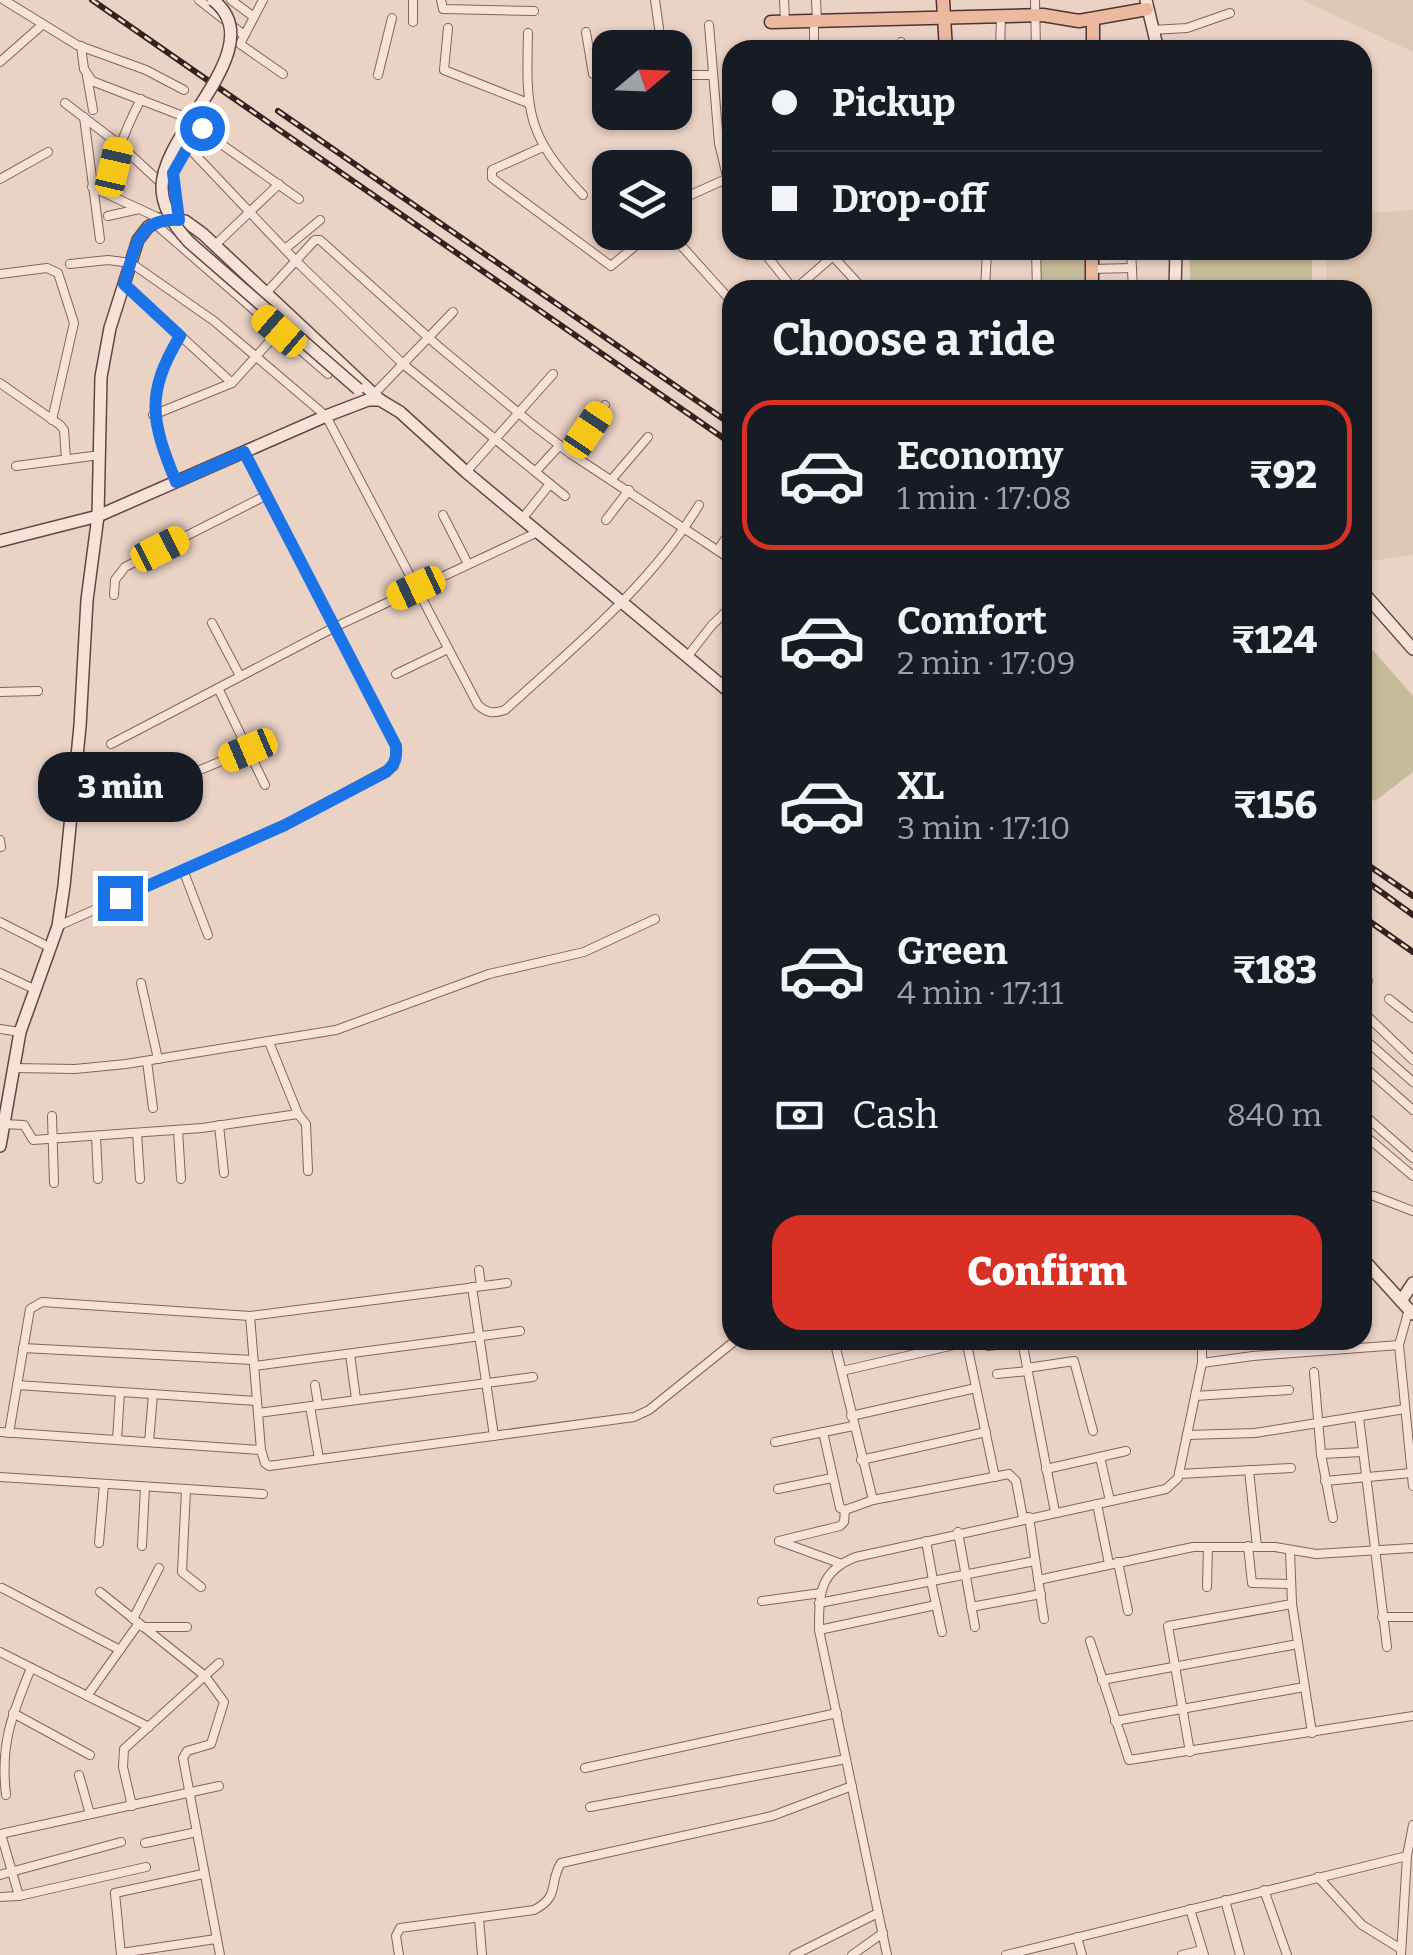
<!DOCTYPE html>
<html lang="en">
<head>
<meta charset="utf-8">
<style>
  body { margin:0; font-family:Bitter,serif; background:#242831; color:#f1f3f6; height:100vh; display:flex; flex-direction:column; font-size:38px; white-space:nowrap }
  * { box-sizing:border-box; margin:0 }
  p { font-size:32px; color:#9ea1a6 }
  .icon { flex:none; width:55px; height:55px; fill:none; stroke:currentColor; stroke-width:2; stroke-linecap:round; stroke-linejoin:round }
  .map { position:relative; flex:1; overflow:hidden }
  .details { position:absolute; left:722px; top:280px; width:650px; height:1070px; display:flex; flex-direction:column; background:#171b24; border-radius:30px; box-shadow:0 2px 8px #0004 }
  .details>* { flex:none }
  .hud { position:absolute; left:722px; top:40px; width:650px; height:220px; border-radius:30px; box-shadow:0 2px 8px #0004; display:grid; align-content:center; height:220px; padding:0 50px; background:#171b24 }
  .needle { width:65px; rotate:71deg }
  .tools { position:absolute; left:592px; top:30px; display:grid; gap:20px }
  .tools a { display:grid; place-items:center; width:100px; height:100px; border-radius:20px; background:#171b24; box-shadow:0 2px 8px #0004; font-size:50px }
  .end { position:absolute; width:45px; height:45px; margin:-22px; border:12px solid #1a73e8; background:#fff; box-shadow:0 0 0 5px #fff }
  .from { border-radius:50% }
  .bubble { position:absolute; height:70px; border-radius:30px; background:#171b24; box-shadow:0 2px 8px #0004; font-size:32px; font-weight:800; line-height:70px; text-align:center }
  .car { position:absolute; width:30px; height:60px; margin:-30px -15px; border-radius:12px; box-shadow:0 0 8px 2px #0007; background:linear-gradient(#f5c518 24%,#345 0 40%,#f5c518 0 76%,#345 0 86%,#f5c518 0) }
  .hud b { display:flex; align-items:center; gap:35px; height:95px; font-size:38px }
  .hud b+b { border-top:2px solid #363941 }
  .hud i { width:25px; height:25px; background:#f1f3f6 }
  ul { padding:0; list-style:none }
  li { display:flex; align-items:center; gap:30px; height:150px; margin:0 20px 15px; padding:0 30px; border:5px solid transparent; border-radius:30px }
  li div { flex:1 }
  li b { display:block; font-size:38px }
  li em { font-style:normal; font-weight:800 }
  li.current { border-color:#d93025 }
  li>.icon { width:90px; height:90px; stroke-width:1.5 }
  h2 { padding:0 50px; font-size:45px; line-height:120px }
  .pay { display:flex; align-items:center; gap:25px; height:110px; padding:0 50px; font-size:38px }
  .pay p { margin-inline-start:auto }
  .action { display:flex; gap:20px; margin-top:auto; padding:20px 50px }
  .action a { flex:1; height:115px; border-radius:30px; background:#d93025; color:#fff; font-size:40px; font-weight:800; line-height:115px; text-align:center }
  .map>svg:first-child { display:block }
  .farmland { fill:#dfc8b3 }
  .green { fill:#c7bc9a }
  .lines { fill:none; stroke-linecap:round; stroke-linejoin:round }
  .street-casing { stroke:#83645d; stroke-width:10 }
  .secondary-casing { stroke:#654540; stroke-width:14 }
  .primary-casing { stroke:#513431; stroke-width:15 }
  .street { stroke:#f6e2d7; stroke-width:8 }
  .secondary { stroke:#f6e2d7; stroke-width:11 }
  .primary { stroke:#eab9a0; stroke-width:12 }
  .rail-casing { stroke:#35221f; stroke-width:6 }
  .rail { stroke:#f2dfd4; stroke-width:2.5; stroke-dasharray:8; stroke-linecap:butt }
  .secondary-bridge-casing { stroke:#654540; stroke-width:14; stroke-linecap:butt }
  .secondary-bridge { stroke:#f6e2d7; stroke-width:11 }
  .route { stroke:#1a73e8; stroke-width:12 }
</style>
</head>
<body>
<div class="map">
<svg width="1413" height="1955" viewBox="0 0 1413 1955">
  <rect width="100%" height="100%" fill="#ead2c5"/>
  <g class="farmland">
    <path d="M1302 0H1413V52Z"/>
    <path d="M1413 210V555L1363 562 1362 290H1326V250H1362L1363 213Z"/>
  </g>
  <g class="green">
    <rect x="1037" y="250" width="55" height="40"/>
    <path d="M1189 250H1312V290H1191Z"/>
    <path d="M1363 639 1413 696V772L1375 801 1363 793Z"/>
  </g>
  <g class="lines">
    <defs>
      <g id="street">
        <path d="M4 0 77 45 146 70 184 90"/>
        <path d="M199 0 244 35"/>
        <path d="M231 0 254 17"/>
        <path d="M263 0 240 44 283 74"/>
        <path d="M441 0 443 9 534 11"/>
        <path d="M655 0 659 28"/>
        <path d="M784 0 785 21"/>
        <path d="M816 0 817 21"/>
        <path d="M1035 0 1036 50"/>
        <path d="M814 21V50"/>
        <path d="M413 22V0"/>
        <path d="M709 25 719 143 732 197"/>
        <path d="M448 28 444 70 528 103"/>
        <path d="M1152 30 1187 28 1230 13"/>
        <path d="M586 32 593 74 610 76"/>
        <path d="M528 33C526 112 526 135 583 195"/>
        <path d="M901 42 902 50"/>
        <path d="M81 46 84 69 92 81 180 115 299 199"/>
        <path d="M1000 50 1001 16"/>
        <path d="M0 62 42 25"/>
        <path d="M378 75 392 18"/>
        <path d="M675 75H713"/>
        <path d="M87 76 93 110"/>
        <path d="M65 103 120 145 174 195"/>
        <path d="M84 117 100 239"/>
        <path d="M187 146 296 261 403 364 565 496"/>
        <path d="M543 147 492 170V178L611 266 646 237"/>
        <path d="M0 179 48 152"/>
        <path d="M92 187 161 219"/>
        <path d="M114 197C111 161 125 130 141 99"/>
        <path d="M675 202 726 179"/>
        <path d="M108 216 139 209"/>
        <path d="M179 220 173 173 200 127"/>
        <path d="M154 223 328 374"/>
        <path d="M669 232 732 302"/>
        <path d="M215 245 279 184"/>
        <path d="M285 249 320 220"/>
        <path d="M762 250 794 290"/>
        <path d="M827 250 864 290"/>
        <path d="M1036 250 1037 290"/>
        <path d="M1131 250 1133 290"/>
        <path d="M70 264 108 260 131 263 214 321 326 416 478 705C487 713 493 714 505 710 575 646 649 587 699 505"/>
        <path d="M1092 269 1132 268"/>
        <path d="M0 274 47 268 58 273 74 323 52 420"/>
        <path d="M124 284 232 383"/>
        <path d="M794 290 832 257 856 250"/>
        <path d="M985 290 987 250"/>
        <path d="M266 293 315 240H320L438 346 532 424 571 454 732 560"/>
        <path d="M0 383 60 425 64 430 66 459"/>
        <path d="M374 394 453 312"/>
        <path d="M153 415 232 383 279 331"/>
        <path d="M571 454 605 405"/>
        <path d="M16 466 100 455"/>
        <path d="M536 471 560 445"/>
        <path d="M466 472 553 374"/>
        <path d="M612 479 648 437"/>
        <path d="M176 482C151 421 144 394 180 336"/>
        <path d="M443 515 468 564"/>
        <path d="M522 519 550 484"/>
        <path d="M606 520 629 490"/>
        <path d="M718 550 732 529"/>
        <path d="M114 595 115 580 125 567 267 495"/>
        <path d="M212 623 240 676"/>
        <path d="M687 657 712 625 732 606"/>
        <path d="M396 674 448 649"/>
        <path d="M218 688 265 785"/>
        <path d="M0 692 38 691"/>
        <path d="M111 744 335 627 538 532"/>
        <path d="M171 782 248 750"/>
        <path d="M0 840 1 847"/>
        <path d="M183 870 208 935"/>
        <path d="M0 922 49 947"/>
        <path d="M58 926 285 825 394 766 396 747 245 452"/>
        <path d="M0 973 34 989"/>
        <path d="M141 983 158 1059"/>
        <path d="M1362 987 1368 981"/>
        <path d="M1389 999 1413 1018"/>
        <path d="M1362 1011 1413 1060"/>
        <path d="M0 1029 20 1032"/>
        <path d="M1362 1037 1413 1082"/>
        <path d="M269 1042 298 1114"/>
        <path d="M147 1061 153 1108"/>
        <path d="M1362 1065 1413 1110"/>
        <path d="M13 1068 75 1069 126 1064 336 1030 489 974 584 952 655 919"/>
        <path d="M1362 1113 1413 1158"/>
        <path d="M52 1116 54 1183"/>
        <path d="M3 1124 24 1125 33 1140 202 1128 298 1114 306 1124 308 1171"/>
        <path d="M219 1125 224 1173"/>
        <path d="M178 1130 181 1179"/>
        <path d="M137 1133 140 1179"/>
        <path d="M1362 1133 1413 1176"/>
        <path d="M96 1136 98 1179"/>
        <path d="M1374 1196 1413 1211"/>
        <path d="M479 1270 481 1286"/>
        <path d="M472 1287 494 1436"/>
        <path d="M1409 1309 1399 1345 1413 1486"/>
        <path d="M250 1316 261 1450 265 1463 269 1466 634 1417 649 1410 736 1340"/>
        <path d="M834 1340 873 1500 1009 1474 1016 1481 1023 1518"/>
        <path d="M966 1340 995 1477"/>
        <path d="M1022 1341 1055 1512"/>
        <path d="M988 1346 1034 1340"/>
        <path d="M23 1348 253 1360"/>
        <path d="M350 1354 356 1399"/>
        <path d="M1202 1363 1253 1356 1399 1345"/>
        <path d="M254 1366 520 1331"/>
        <path d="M1027 1368 1074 1361 1093 1431"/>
        <path d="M842 1371 967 1342"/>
        <path d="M1314 1372 1321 1454 1333 1518"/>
        <path d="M997 1374 1028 1371"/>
        <path d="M17 1385 257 1401"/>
        <path d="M315 1385 318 1404"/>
        <path d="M1195 1396 1289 1390"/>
        <path d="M310 1406 319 1459"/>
        <path d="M258 1413 533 1377"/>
        <path d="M851 1416 976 1388"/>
        <path d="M1359 1417 1387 1647"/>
        <path d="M0 1432 261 1450"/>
        <path d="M823 1432 840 1508 845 1510 873 1500"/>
        <path d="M9 1433 30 1309 42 1302 250 1316 507 1283"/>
        <path d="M1187 1435 1255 1433 1405 1409"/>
        <path d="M117 1440 120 1392"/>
        <path d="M149 1442 153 1394"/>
        <path d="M775 1442 853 1426"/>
        <path d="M1321 1454 1363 1452"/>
        <path d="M1100 1457 1110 1501"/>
        <path d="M861 1460 986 1432"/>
        <path d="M1046 1469 1126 1451"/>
        <path d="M1249 1470 1257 1547"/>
        <path d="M1179 1474 1291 1468"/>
        <path d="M0 1477 263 1494"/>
        <path d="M1325 1481 1411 1473"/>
        <path d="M778 1489 832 1478"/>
        <path d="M186 1490 182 1572 201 1587"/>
        <path d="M1097 1504 1109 1564"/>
        <path d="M1029 1517 1044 1619"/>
        <path d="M958 1532 975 1627"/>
        <path d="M779 1541 840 1526 844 1522 845 1510"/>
        <path d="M779 1541 839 1563"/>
        <path d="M926 1541 933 1580"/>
        <path d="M99 1543 104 1484"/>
        <path d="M142 1546 145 1487"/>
        <path d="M1248 1546 1252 1583 1289 1584"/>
        <path d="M1290 1550 1292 1604 1312 1733"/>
        <path d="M1118 1562 1128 1611"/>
        <path d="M1038 1580 1193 1547H1275L1316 1554 1413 1548"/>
        <path d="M931 1581 942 1632"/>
        <path d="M1207 1587 1208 1547"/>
        <path d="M2 1588 120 1650"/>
        <path d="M100 1592 205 1676 224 1702 211 1744 187 1751 183 1758 220 1955"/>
        <path d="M762 1601 821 1593"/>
        <path d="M819 1603 1035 1561"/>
        <path d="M971 1607 1041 1594"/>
        <path d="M1382 1617H1413"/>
        <path d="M133 1619 159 1568"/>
        <path d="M143 1627H187"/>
        <path d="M819 1630 936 1605"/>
        <path d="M1090 1641 1129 1760 1413 1716"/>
        <path d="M0 1652 149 1727"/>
        <path d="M1102 1680 1298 1644"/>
        <path d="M87 1696 139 1623"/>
        <path d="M13 1713 90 1755"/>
        <path d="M1115 1721 1304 1687"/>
        <path d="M1190 1752 1168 1626 1292 1604"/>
        <path d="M585 1768 837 1713"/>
        <path d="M79 1775 90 1814"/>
        <path d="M6 1795C0 1743 12 1715 31 1668"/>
        <path d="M132 1806 123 1767 124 1749 219 1663"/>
        <path d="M590 1807 846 1759"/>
        <path d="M0 1834 219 1786"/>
        <path d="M1 1834 19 1896"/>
        <path d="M145 1843 197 1832"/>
        <path d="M0 1875 121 1842"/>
        <path d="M1318 1877 1362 1925 1401 1949"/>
        <path d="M1264 1890 1287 1955"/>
        <path d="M0 1897 19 1896 146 1867"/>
        <path d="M1225 1900 1240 1955"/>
        <path d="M1190 1909 1204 1955"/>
        <path d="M479 1918 482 1955"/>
        <path d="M1077 1937 1082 1955"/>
        <path d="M121 1953 216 1939"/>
        <path d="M121 1955 115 1893 203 1874"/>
        <path d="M399 1955 396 1936 400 1928 534 1910C561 1896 548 1884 561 1863L772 1816 852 1786"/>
        <path d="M794 1955 878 1913"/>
        <path d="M852 1955 883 1933"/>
        <path d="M887 1955 819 1630C819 1594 819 1571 856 1557L1166 1489 1178 1478 1202 1363V1340"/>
        <path d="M1006 1955 1407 1856"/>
        <path d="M1182 1955 1202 1950"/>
        <path d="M1401 1955 1407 1856 1413 1825"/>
      </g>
      <g id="secondary">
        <path d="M1146 0 1158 50"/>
        <path d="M1175 290 1176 250"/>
        <path d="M0 541 98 516 326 416 368 400H380L400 412 466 472 732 694"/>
        <path d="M1362 591 1413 649"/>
        <path d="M0 1146 20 1032 58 926 64 886 80 726 87 600 98 516 101 377 110 328 138 240 148 227 161 219 185 221 203 234 380 400"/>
        <path d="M1362 1258 1413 1314"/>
        <path d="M1401 1301 1413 1283"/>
      </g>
      <g id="primary">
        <path d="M943 0 946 50"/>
        <path d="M771 22 1043 15 1079 21 1147 9"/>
        <path d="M1093 50V20"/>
        <path d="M1092 290V250"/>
      </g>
    </defs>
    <use href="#street" class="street-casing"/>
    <use href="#secondary" class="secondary-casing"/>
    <use href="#primary" class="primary-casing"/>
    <use href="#street" class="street"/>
    <use href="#secondary" class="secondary"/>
    <use href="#primary" class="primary"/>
    <defs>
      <g id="rail">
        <path d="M92 0 732 444"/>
        <path d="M278 111 732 425"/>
        <path d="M1362 861 1413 896"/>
        <path d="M1362 878 1413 915"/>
        <path d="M1362 916 1413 952"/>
      </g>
    </defs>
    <use href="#rail" class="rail-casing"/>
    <use href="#rail" class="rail"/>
    <defs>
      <path id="secondary-bridge" d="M213 0C273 47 162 130 162 187 162 208 175 227 189 242L358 389"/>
    </defs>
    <use href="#secondary-bridge" class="secondary-bridge-casing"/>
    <use href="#secondary-bridge" class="secondary-bridge"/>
  </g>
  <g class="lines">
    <path class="route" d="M120 898 285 825 386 772C395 764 397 759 396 746L244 452 176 482C151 421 145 394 180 336L124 284C135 251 136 217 179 220L173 173 200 126 202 128"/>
  </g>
</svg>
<div class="tools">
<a><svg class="needle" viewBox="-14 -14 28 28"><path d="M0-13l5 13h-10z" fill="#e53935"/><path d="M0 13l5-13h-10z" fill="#9ea1a6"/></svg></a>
<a><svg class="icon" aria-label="layers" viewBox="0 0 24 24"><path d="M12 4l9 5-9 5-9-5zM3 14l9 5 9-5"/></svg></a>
</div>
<i class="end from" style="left:202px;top:128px"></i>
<i class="end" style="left:120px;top:898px"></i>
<div class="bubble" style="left:38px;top:752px;width:165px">3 min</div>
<i class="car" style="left:114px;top:167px;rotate:13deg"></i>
<i class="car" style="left:279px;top:331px;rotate:311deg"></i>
<i class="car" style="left:588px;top:430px;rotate:34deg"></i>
<i class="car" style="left:160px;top:549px;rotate:63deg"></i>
<i class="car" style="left:416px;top:588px;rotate:245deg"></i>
<i class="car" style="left:248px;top:750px;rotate:247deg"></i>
<div class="hud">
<b><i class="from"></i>Pickup</b>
<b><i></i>Drop-off</b>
</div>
<section class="details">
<h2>Choose a ride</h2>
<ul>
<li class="current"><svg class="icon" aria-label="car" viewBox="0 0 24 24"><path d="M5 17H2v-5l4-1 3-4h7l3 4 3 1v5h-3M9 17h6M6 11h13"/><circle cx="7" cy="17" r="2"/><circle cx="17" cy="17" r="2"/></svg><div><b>Economy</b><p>1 min · 17:08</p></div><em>₹92</em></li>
<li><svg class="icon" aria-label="car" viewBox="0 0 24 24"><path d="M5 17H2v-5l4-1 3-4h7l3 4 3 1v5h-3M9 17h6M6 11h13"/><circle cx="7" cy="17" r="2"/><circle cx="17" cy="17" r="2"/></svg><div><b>Comfort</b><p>2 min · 17:09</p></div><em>₹124</em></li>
<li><svg class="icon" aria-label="car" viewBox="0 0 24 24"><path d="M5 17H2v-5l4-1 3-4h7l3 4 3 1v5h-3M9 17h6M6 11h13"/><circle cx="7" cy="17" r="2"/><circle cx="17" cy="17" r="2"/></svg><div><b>XL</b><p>3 min · 17:10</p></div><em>₹156</em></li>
<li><svg class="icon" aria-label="car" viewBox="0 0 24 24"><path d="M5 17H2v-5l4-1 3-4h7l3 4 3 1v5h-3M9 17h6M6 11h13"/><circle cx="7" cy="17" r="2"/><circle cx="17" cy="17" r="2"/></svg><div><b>Green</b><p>4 min · 17:11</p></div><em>₹183</em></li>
</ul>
<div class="pay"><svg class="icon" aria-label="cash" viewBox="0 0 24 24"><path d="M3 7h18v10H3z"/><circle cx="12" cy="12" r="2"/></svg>Cash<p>840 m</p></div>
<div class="action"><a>Confirm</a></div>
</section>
</div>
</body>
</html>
